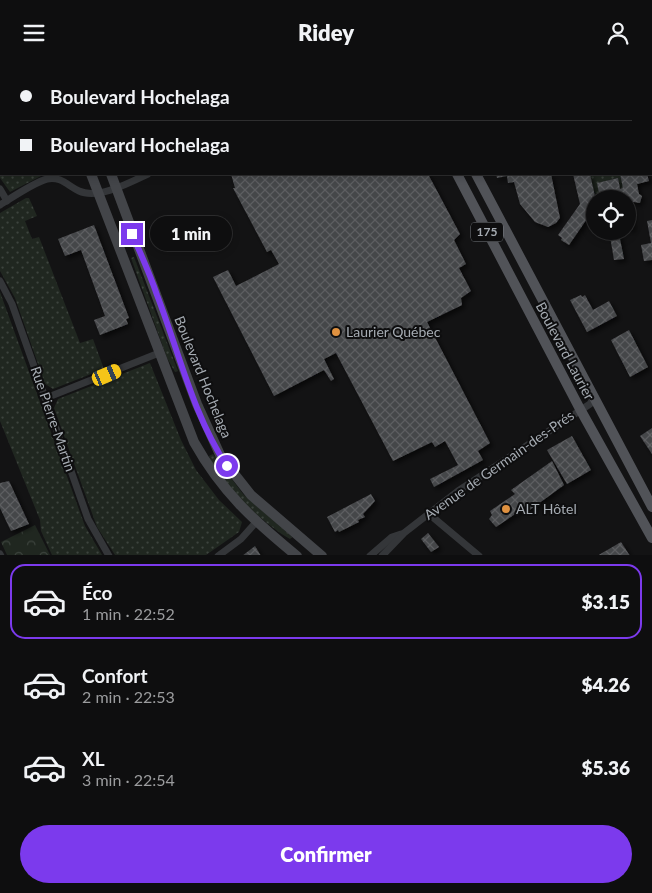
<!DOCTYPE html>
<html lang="fr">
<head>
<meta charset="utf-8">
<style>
  body { margin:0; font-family:Lato,sans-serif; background:#171718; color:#f1f3f6; height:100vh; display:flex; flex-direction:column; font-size:19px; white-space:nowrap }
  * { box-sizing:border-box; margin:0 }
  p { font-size:16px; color:#9b9c9e }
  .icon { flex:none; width:28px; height:28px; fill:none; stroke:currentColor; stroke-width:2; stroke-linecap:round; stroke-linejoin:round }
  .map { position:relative; height:490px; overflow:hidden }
  .drawer { display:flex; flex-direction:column; background:#0e0e0f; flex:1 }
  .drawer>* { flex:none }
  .banner { position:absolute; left:0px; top:0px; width:652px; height:110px; box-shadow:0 2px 8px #0003,0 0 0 1px #2e2e2f; display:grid; align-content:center; height:110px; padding:0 20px; background:#0e0e0f }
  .tools { position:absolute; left:586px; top:125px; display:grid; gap:10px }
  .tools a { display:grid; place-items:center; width:50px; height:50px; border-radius:50%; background:#0e0e0f; box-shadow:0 2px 8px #0003,0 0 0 1px #2e2e2f; font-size:25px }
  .end { position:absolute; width:22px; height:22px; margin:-11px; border:6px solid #7c3aed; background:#fff; box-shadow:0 0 0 2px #fff }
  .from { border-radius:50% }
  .bubble { position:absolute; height:35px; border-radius:18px; background:#0e0e0f; box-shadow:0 2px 8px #0003,0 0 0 1px #2e2e2f; font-size:16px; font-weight:800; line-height:35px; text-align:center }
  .car { position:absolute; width:15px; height:30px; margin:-15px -8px; border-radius:6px; box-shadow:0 0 4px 1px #0007; background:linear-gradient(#f5c518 24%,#345 0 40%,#f5c518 0 76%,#345 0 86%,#f5c518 0) }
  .banner b { display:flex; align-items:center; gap:18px; height:48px; font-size:19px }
  .banner b+b { border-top:1px solid #2e2e2f }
  .banner i { width:12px; height:12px; background:#f1f3f6 }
  ul { padding:9px 0 0; list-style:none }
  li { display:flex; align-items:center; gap:15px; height:75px; margin:0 10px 8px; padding:0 10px; border:2px solid transparent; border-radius:15px }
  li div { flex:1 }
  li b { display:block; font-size:19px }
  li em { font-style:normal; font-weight:800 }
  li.current { border-color:#7c3aed }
  li>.icon { width:45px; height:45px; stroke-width:1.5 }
  .cta { display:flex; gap:10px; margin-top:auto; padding:10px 20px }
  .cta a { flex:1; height:58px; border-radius:30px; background:#7c3aed; color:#fff; font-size:20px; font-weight:800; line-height:58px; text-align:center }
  header { display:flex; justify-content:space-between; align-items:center; height:65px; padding:0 20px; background:#0e0e0f; font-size:22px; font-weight:800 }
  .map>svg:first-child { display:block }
  .grass { fill:url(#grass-dots) }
  .forest { fill:url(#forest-crowns) }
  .building { fill:url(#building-cross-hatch); filter:url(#shadow) }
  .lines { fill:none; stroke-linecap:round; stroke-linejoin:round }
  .minor { stroke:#343639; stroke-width:7 }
  .secondary { stroke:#434549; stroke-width:10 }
  .primary { stroke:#515358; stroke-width:10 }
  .route { stroke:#7c3aed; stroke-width:6 }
  .poi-dot { fill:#df9140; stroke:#0e0e0f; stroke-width:2 }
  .labels { text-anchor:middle; stroke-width:4; stroke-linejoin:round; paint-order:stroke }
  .shield { fill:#0e0e0f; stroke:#787d82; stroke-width:1 }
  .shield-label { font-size:12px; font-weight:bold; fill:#a6acb3 }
  .poi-label { font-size:14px; fill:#a6acb3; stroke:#0e0e0f; text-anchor:start }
  .street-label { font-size:14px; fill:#a6acb3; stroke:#0e0e0f }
</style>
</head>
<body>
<header><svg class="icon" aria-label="menu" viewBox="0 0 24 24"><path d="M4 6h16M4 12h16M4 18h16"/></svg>Ridey<svg class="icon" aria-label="person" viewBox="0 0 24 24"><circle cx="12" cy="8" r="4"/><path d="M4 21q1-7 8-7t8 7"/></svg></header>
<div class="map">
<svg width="652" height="491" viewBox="0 0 652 491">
  <defs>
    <pattern id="grass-dots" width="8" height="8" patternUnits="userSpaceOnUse" patternTransform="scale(1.25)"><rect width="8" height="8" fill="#202720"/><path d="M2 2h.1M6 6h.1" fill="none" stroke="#3d443e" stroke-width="1.8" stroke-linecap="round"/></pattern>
    <pattern id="forest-crowns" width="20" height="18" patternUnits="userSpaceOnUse" patternTransform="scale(1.25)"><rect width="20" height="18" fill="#202720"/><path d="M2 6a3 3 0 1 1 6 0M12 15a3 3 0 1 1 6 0" fill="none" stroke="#3d443e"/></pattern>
    <pattern id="building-cross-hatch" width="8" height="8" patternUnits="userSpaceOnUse" patternTransform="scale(1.25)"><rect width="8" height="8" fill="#454649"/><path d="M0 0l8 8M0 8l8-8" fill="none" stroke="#5d5e61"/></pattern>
    <filter id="shadow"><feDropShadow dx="3" dy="3" stdDeviation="2.5" flood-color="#0009"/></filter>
  </defs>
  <rect width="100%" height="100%" fill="#131314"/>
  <g class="grass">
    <path d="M0 94 1 109H45L10 127 0 113Z"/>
    <path d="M590 109H620L623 123 620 124 618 113 598 118 599 128 595 132Z"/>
    <path d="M26 133H29L37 151 25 156 32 174 39 172 80 278 93 274 104 304 53 324 45 319 15 233 0 206V148Z"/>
    <path d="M134 192 178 306 175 307 167 293 131 193Z"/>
    <path d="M0 227 85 461 102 490H52L41 466 40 455 0 356Z"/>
    <path d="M150 298 181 375 196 405 219 435 242 457 239 467 206 490H115L97 462 54 343 58 334Z"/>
    <path d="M213 389 243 429 292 472 290 474C265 460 219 418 209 391Z"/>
  </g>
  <path class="forest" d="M35 460 50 490H7L1 477Z"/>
  <g class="building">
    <path d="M231 109H428L460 169 454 175 466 199 459 203 471 226 461 233 462 240 427 257 490 378 478 386 483 395 434 422 430 414 458 400 445 376 435 382 432 377 393 396 336 288 324 294 334 314 331 316 324 305 274 331 213 212 228 205 236 221 279 199 271 185 267 187 233 123H235Z"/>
    <path d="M496 109H551L560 153 556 158 548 162 535 157 520 139 514 117 508 118 507 111 497 113Z"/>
    <path d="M573 109H590L595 132 599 128 597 118 618 113 620 124 623 123 620 109H647L649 116 637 119 639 129 642 131 640 138 628 136V134H595V152L592 148 589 151 569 180 561 175 562 173 558 170 580 139Z"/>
    <path d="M631 140 633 164 628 165V141Z"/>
    <path d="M652 155V195L644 196 641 180 651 178 647 156Z"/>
    <path d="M94 160 129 253 126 254 128 259 100 270 94 255 105 251 81 185 65 191 58 174Z"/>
    <path d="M619 169 624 194 614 195 610 171Z"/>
    <path d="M581 230 582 232 585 230 593 245 609 236 617 251 587 267 570 235Z"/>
    <path d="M629 265 648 302 630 312 611 275Z"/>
    <path d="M652 363V389L640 371Z"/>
    <path d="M572 371 591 405 567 419 547 385Z"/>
    <path d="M552 396 564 420 527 447 524 443 496 462 489 454 492 450 490 446 515 429 511 425Z"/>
    <path d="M9 416 29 459 11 466 0 443V418Z"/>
    <path d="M371 429 375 436 363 449 365 452 358 455 359 457 339 467 338 465 335 467 327 452Z"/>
    <path d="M428 468 439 482 431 487 421 474Z"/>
    <path d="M621 477 630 491H597Z"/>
    <path d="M255 481 261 491H242Z"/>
  </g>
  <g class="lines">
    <g class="minor">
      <path d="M78 1 80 0"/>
      <path d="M348 1 351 0"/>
      <path d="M364 1 367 0"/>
      <path d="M0 12H1"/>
      <path d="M0 124 7 136"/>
      <path d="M0 140C11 133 35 117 47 114 61 111 68 121 79 126 98 135 131 117 148 109"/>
      <path d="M0 216 12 239 88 454 109 491"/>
      <path d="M46 333 159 288"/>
      <path d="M429 449 479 491"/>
      <path d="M0 489 1 491"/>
      <path d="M218 491 241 474 257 456"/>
      <path d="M370 491 392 472 401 469"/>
      <path d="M382 491 404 468 458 426 590 339 594 332"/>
    </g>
    <g class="secondary">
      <path d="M51 0 52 1"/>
      <path d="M70 0 71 1"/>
      <path d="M91 109 194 377C222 427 253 455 297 491"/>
      <path d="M111 109 197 339 221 392 251 430 322 491"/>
    </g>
    <g class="primary">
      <path d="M401 0 402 1"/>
      <path d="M419 0 420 1"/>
      <path d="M457 109 580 344 652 473"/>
      <path d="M476 109 652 442"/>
    </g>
  </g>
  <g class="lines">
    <path class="route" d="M132 169C141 189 150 209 157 230 179 287 193 350 227 401"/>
  </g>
  <g class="poi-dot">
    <circle cx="336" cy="267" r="5"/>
    <circle cx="506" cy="444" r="5"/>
  </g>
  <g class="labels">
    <rect class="shield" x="471" y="157.5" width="32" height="19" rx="4"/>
    <g class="shield-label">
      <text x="487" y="171">175</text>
    </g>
    <g class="poi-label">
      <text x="346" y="272">Laurier Québec</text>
      <text x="516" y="449">ALT Hôtel</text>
    </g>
    <g class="street-label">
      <text transform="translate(565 286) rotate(62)" y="5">Boulevard Laurier</text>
      <text transform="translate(203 312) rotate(68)" y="5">Boulevard Hochelaga</text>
      <text transform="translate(53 354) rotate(71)" y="5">Rue Pierre-Martin</text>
      <text transform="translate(499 400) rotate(-35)" y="5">Avenue de Germain-des-Prés</text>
    </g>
  </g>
</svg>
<div class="tools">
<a><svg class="icon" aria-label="locate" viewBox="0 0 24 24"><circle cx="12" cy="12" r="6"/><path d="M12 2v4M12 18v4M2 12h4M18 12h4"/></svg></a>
</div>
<i class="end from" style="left:227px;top:401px"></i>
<i class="end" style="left:132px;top:169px"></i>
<div class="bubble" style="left:150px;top:151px;width:82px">1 min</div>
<i class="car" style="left:107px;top:310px;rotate:67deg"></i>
<div class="banner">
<b><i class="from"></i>Boulevard Hochelaga</b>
<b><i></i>Boulevard Hochelaga</b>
</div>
</div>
<section class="drawer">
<ul>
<li class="current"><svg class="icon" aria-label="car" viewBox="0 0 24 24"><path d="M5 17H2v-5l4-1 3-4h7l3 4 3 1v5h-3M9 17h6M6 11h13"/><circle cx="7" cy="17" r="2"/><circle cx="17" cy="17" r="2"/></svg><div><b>Éco</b><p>1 min · 22:52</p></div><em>$3.15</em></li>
<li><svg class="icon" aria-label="car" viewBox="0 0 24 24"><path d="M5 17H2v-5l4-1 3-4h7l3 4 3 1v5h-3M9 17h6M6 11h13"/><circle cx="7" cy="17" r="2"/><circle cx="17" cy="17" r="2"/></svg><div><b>Confort</b><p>2 min · 22:53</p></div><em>$4.26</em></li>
<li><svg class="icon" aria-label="car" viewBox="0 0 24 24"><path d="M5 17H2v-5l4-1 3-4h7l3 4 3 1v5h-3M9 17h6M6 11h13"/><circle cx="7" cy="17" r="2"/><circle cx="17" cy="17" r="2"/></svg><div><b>XL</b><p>3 min · 22:54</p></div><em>$5.36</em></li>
</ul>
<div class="cta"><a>Confirmer</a></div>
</section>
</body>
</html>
